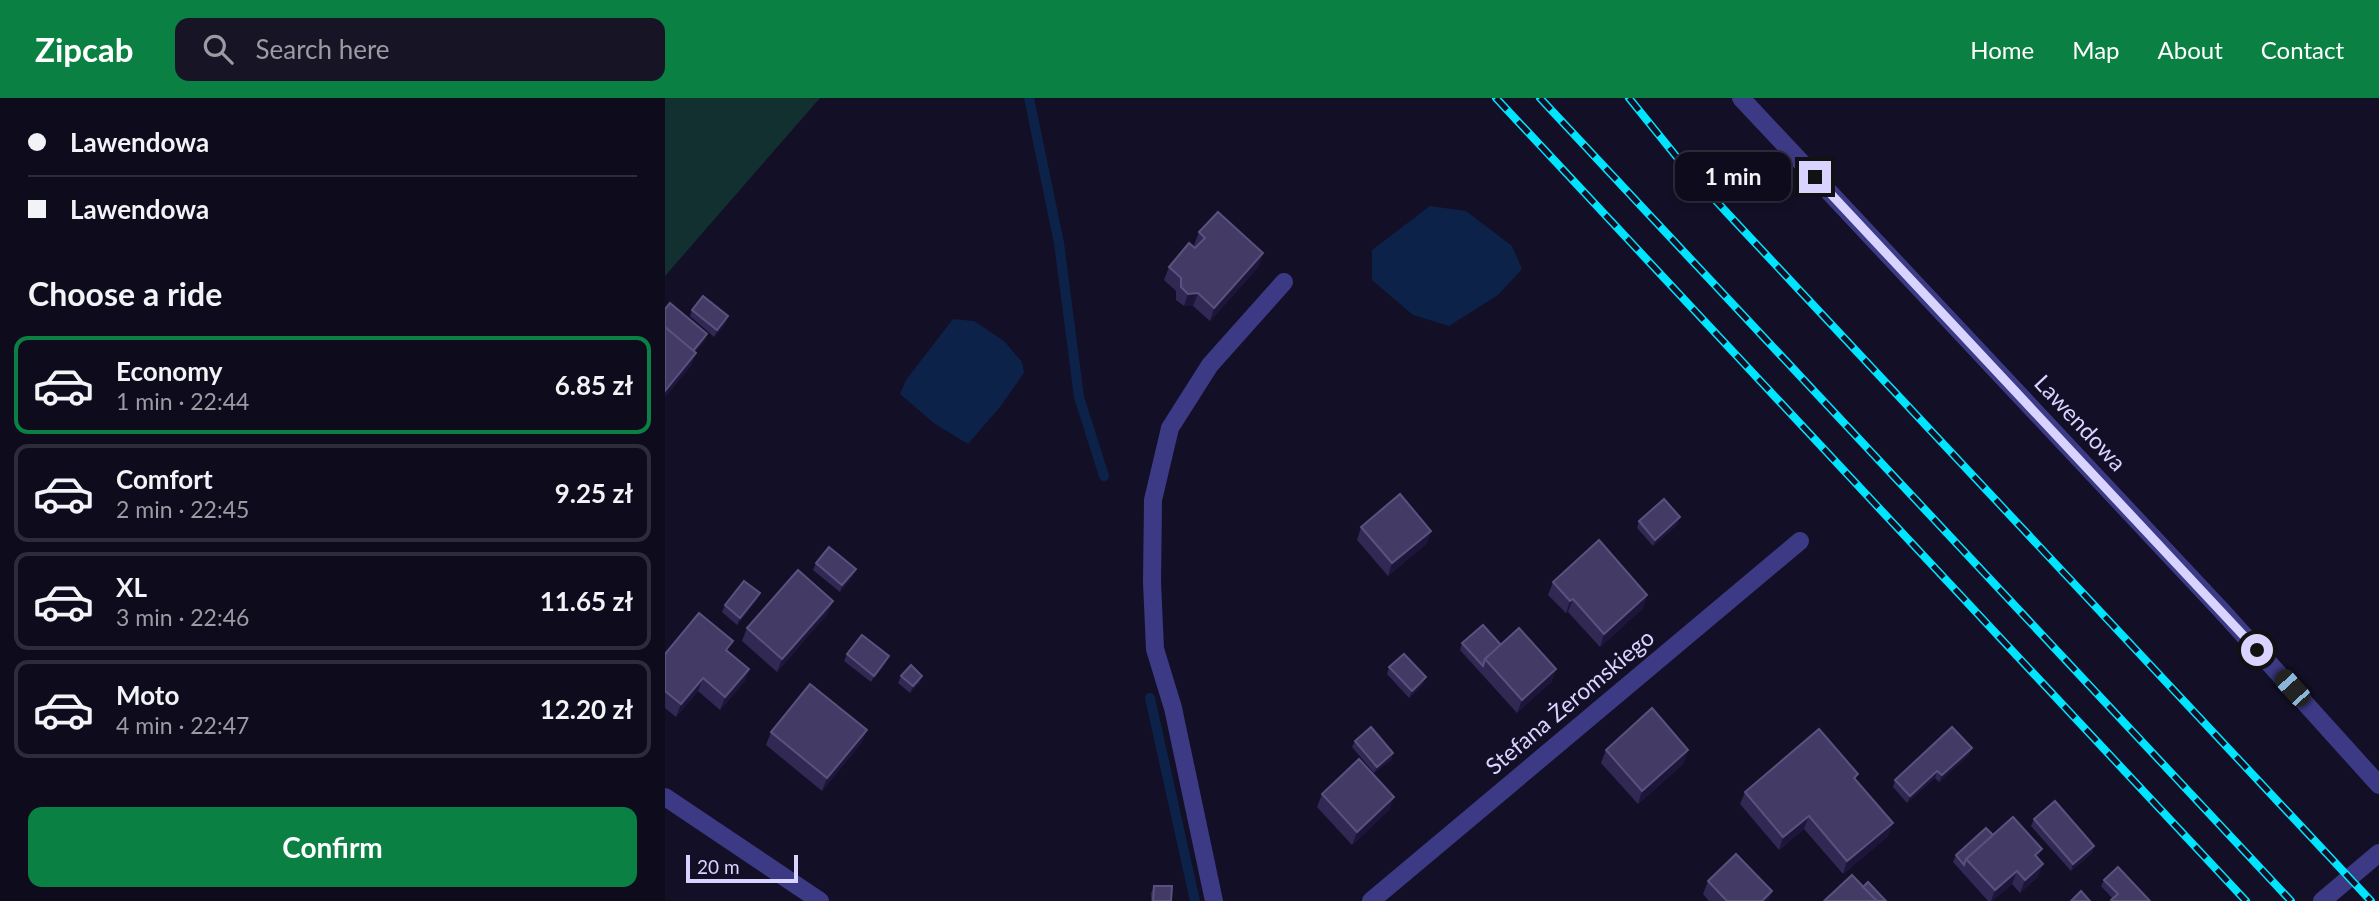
<!DOCTYPE html>
<html lang="en">
<head>
<meta charset="utf-8">
<style>
  body { margin:0; font-family:Lato,sans-serif; background:#171425; color:#f1f3f6; height:100vh; display:flex; flex-direction:column; font-size:26px; white-space:nowrap }
  * { box-sizing:border-box; margin:0 }
  p { font-size:23px; color:#9b9ba3 }
  .icon { flex:none; width:38px; height:38px; fill:none; stroke:currentColor; stroke-width:2; stroke-linecap:round; stroke-linejoin:round }
  .map { position:relative; flex:1; overflow:hidden }
  .sheet { display:flex; flex-direction:column; background:#0e0b1c; width:665px }
  .sheet>* { flex:none }
  .hud { display:grid; align-content:center; height:154px; padding:0 28px; background:#0e0b1c }
  .scale { position:absolute; left:21px; bottom:18px; width:112px; box-sizing:border-box; padding-left:7px; border:4px solid #d9d4ff; border-top:0; font-size:19px; line-height:24px; white-space:nowrap; color:#d9d4ff; -webkit-text-stroke:5px #130f26; paint-order:stroke }
  .end { position:absolute; width:32px; height:32px; margin:-16px; border:9px solid #d9d4ff; background:#111; box-shadow:0 0 0 4px #111 }
  .from { border-radius:50% }
  .bubble { position:absolute; height:49px; border-radius:14px; background:#0e0b1c; box-shadow:0 4px 10px #0003,0 0 0 2px #2e2b3b; font-size:23px; font-weight:700; line-height:49px; text-align:center }
  .car { position:absolute; width:21px; height:42px; margin:-21px -10px; border-radius:9px; box-shadow:0 0 5px 2px #0007; background:linear-gradient(#222 24%,#8ab4d8 0 40%,#222 0 76%,#8ab4d8 0 86%,#222 0) }
  .hud b { display:flex; align-items:center; gap:24px; height:66px; font-size:26px }
  .hud b+b { border-top:2px solid #2e2b3b }
  .hud i { width:18px; height:18px; background:#f1f3f6 }
  ul { padding:0; list-style:none }
  li { display:flex; align-items:center; gap:21px; height:98px; margin:0 14px 10px; padding:0 14px; border:4px solid #2e2b3b; border-radius:14px }
  li div { flex:1 }
  li b { display:block; font-size:26px }
  li em { font-style:normal; font-weight:700 }
  li.selected { border-color:#0b8043 }
  li>.icon { width:63px; height:63px; stroke-width:1.5 }
  h2 { padding:0 28px; font-size:32px; line-height:84px }
  .cta { display:flex; gap:14px; margin-top:auto; padding:14px 28px }
  .cta a { flex:1; height:80px; border-radius:14px; background:#0b8043; color:#fff; font-size:28px; font-weight:700; line-height:80px; text-align:center }
  header { display:flex; align-items:center; gap:42px; box-sizing:border-box; height:98px; padding:0 35px; background:#0b8043; color:#fff }
  header strong { font-size:33px }
  nav { display:flex; gap:38px; margin-inline-start:auto; font-size:24px }
  .search { width:490px; height:63px; background:#171425; display:flex; align-items:center; gap:18px; box-sizing:border-box; padding:0 24px; border-radius:14px; color:#9b9ba3; font-size:26px }
  main { display:flex; flex:1; min-height:0 }
  .map>svg:first-child { display:block }
  .green { fill:#12302f }
  .water { fill:#0c2248 }
  .lines { fill:none; stroke-linecap:round; stroke-linejoin:round }
  .stream { stroke:#0c2248; stroke-width:10 }
  .minor { stroke:#3d3a85; stroke-width:18 }
  .rail-casing { stroke:#00e5ff; stroke-width:8 }
  .rail { stroke:#130f26; stroke-width:5; stroke-dasharray:16; stroke-linecap:butt }
  .wall { fill:#312854 }
  .shaded-wall { fill:#1d163a }
  .building { fill:#433a66; stroke:#5a527e; stroke-width:2 }
  .route { stroke:#d9d4ff; stroke-width:9 }
  .labels { text-anchor:middle; stroke-width:5; stroke-linejoin:round; paint-order:stroke }
  .street-label { font-size:23px; fill:#d9d4ff; stroke:#130f26 }
</style>
</head>
<body>
<header>
<strong>Zipcab</strong>
<div class="search"><svg class="icon" aria-label="search" viewBox="0 0 24 24"><circle cx="10" cy="10" r="6"/><path d="M15 15l6 6"/></svg>Search here</div>
<nav><a>Home</a><a>Map</a><a>About</a><a>Contact</a></nav>
</header>
<main>
<section class="sheet">
<div class="hud">
<b><i class="from"></i>Lawendowa</b>
<b><i></i>Lawendowa</b>
</div>
<h2>Choose a ride</h2>
<ul>
<li class="selected"><svg class="icon" aria-label="car" viewBox="0 0 24 24"><path d="M5 17H2v-5l4-1 3-4h7l3 4 3 1v5h-3M9 17h6M6 11h13"/><circle cx="7" cy="17" r="2"/><circle cx="17" cy="17" r="2"/></svg><div><b>Economy</b><p>1 min · 22:44</p></div><em>6.85 zł</em></li>
<li><svg class="icon" aria-label="car" viewBox="0 0 24 24"><path d="M5 17H2v-5l4-1 3-4h7l3 4 3 1v5h-3M9 17h6M6 11h13"/><circle cx="7" cy="17" r="2"/><circle cx="17" cy="17" r="2"/></svg><div><b>Comfort</b><p>2 min · 22:45</p></div><em>9.25 zł</em></li>
<li><svg class="icon" aria-label="car" viewBox="0 0 24 24"><path d="M5 17H2v-5l4-1 3-4h7l3 4 3 1v5h-3M9 17h6M6 11h13"/><circle cx="7" cy="17" r="2"/><circle cx="17" cy="17" r="2"/></svg><div><b>XL</b><p>3 min · 22:46</p></div><em>11.65 zł</em></li>
<li><svg class="icon" aria-label="car" viewBox="0 0 24 24"><path d="M5 17H2v-5l4-1 3-4h7l3 4 3 1v5h-3M9 17h6M6 11h13"/><circle cx="7" cy="17" r="2"/><circle cx="17" cy="17" r="2"/></svg><div><b>Moto</b><p>4 min · 22:47</p></div><em>12.20 zł</em></li>
</ul>
<div class="cta"><a>Confirm</a></div>
</section>
<div class="map">
<svg width="1714" height="803" viewBox="0 0 1714 803">
  <rect width="100%" height="100%" fill="#130f26"/>
  <path class="green" d="M0 0H155L0 178Z"/>
  <g class="water">
    <path d="M765 108 801 113 847 148 857 171 833 197 784 228 748 217 707 182V152Z"/>
    <path d="M288 221 309 223 339 243 357 264 359 275 335 309 303 346 270 326 235 296 241 282Z"/>
  </g>
  <g class="lines">
    <g class="stream">
      <path d="M364 0 394 145 414 299 439 378"/>
      <path d="M485 600 530 803"/>
    </g>
    <g class="minor">
      <path d="M1076 0 1557 513 1714 687"/>
      <path d="M0 699 155 803"/>
      <path d="M549 803 508 610 490 551 487 484 488 402 505 330 545 267 619 184"/>
      <path d="M706 803 1135 443"/>
      <path d="M1657 803 1714 755"/>
    </g>
    <defs>
      <g id="rail">
        <path d="M831 0 1581 803"/>
        <path d="M875 0 1626 803"/>
        <path d="M964 0 1019 68 1064 117 1706 803"/>
      </g>
    </defs>
    <use href="#rail" class="rail-casing"/>
    <use href="#rail" class="rail"/>
  </g>
  <g class="wall">
    <path d="M534 134 594 168 545 223 528 208H519L511 202V193L499 182 504 169 531 149 529 147Z"/>
    <path d="M27 212 61 225 49 239 25 218Z"/>
    <path d="M974 423 1013 426 988 448 972 430Z"/>
    <path d="M696 429 766 433 761 446 723 478 692 442Z"/>
    <path d="M151 465 188 478 175 494 148 472Z"/>
    <path d="M888 484 982 497 978 510 935 549 903 514 901 515 883 497Z"/>
    <path d="M95 495 92 502 72 527 57 514 60 507Z"/>
    <path d="M163 515 112 574 77 543 82 530Z"/>
    <path d="M797 545 836 547 891 571 886 584 852 615 795 552Z"/>
    <path d="M64 555 84 571 79 584 55 612 33 593 11 619 0 610V556Z"/>
    <path d="M182 556 221 565 206 584 179 563Z"/>
    <path d="M724 569 758 586 744 600 722 576Z"/>
    <path d="M236 578 255 584 245 595 233 585Z"/>
    <path d="M106 634 197 644 157 693 101 647Z"/>
    <path d="M690 643 728 655 726 662 709 675 687 649Z"/>
    <path d="M941 652 1019 665 973 706 936 665Z"/>
    <path d="M1304 657 1274 684 1270 680 1242 705 1228 689 1230 682Z"/>
    <path d="M1191 682 1223 738 1178 776 1139 731 1114 752 1075 706 1080 694Z"/>
    <path d="M657 696 725 711 687 747 652 709Z"/>
    <path d="M1369 721 1429 748 1427 755 1406 773 1366 728Z"/>
    <path d="M1328 737 1373 761V779L1355 795 1347 786 1327 803H1323L1288 764 1291 757Z"/>
    <path d="M1439 782 1485 803H1446L1448 801 1436 788Z"/>
    <path d="M1043 783 1107 793 1103 803H1044L1038 796Z"/>
    <path d="M489 788 506 803H486V795Z"/>
  </g>
  <g class="shaded-wall">
    <path d="M598 155 594 168 545 223 549 210Z"/>
    <path d="M533 195 528 208H519L523 196Z"/>
    <path d="M63 218 61 225 49 239 52 232Z"/>
    <path d="M42 236 40 243 22 264 25 258Z"/>
    <path d="M31 255 26 268 0 300V293Z"/>
    <path d="M1015 419 1013 426 988 448 990 442Z"/>
    <path d="M766 433 761 446 723 478 727 465Z"/>
    <path d="M191 471 188 478 175 494 177 487Z"/>
    <path d="M95 495 92 502 72 527 75 520Z"/>
    <path d="M982 497 978 510 935 549 939 536Z"/>
    <path d="M908 501 903 514 901 515 905 503Z"/>
    <path d="M168 503 163 515 112 574 117 561Z"/>
    <path d="M224 558 221 565 206 584 209 578Z"/>
    <path d="M84 571 79 584 55 612 60 599Z"/>
    <path d="M891 571 886 584 852 615 857 602Z"/>
    <path d="M257 578 255 584 245 595 248 588Z"/>
    <path d="M761 579 758 586 744 600 747 593Z"/>
    <path d="M38 580 33 593 11 619 16 606Z"/>
    <path d="M202 632 197 644 157 693 162 680Z"/>
    <path d="M1307 650 1304 657 1274 684 1277 677Z"/>
    <path d="M1023 652 1019 665 973 706 977 693Z"/>
    <path d="M728 655 726 662 709 675 712 669Z"/>
    <path d="M1272 673 1270 680 1242 705 1245 698Z"/>
    <path d="M729 699 725 711 687 747 692 734Z"/>
    <path d="M1144 718 1139 731 1114 752 1118 739Z"/>
    <path d="M1228 725 1223 738 1178 776 1182 763Z"/>
    <path d="M1429 748 1427 755 1406 773 1408 766Z"/>
    <path d="M1377 751 1372 764 1370 757Z"/>
    <path d="M1378 766 1373 779 1355 795 1360 782Z"/>
    <path d="M1352 773 1347 786 1327 803H1326L1330 792Z"/>
    <path d="M1107 793 1103 803H1097Z"/>
  </g>
  <g class="building">
    <path d="M553 114 598 155 549 210 533 195 523 196 516 189V180L504 169 524 145 530 150 540 140 534 134Z"/>
    <path d="M38 198 63 218 52 232 27 212Z"/>
    <path d="M5 205 42 236 28 253 0 229V211Z"/>
    <path d="M0 229 31 255 0 293Z"/>
    <path d="M735 396 766 433 727 465 696 429Z"/>
    <path d="M999 401 1015 419 990 442 974 423Z"/>
    <path d="M934 442 982 497 939 536 908 501 905 503 888 484Z"/>
    <path d="M164 449 191 471 177 487 151 465Z"/>
    <path d="M133 472 168 503 117 561 82 530Z"/>
    <path d="M79 483 95 495 75 520 60 507Z"/>
    <path d="M34 515 68 543 61 552 84 571 60 599 38 580 16 606 0 593V556Z"/>
    <path d="M818 527 836 547 820 561 818 568 797 545Z"/>
    <path d="M854 530 891 571 857 602 820 561Z"/>
    <path d="M197 537 224 558 209 578 182 556Z"/>
    <path d="M739 556 761 579 747 593 724 569Z"/>
    <path d="M246 567 257 578 248 588 236 578Z"/>
    <path d="M145 586 202 632 162 680 106 634Z"/>
    <path d="M987 610 1023 652 977 693 941 652Z"/>
    <path d="M706 629 728 655 712 669 690 643Z"/>
    <path d="M1287 629 1307 650 1277 677 1272 673 1245 698 1230 682Z"/>
    <path d="M1154 631 1193 676 1189 680 1228 725 1182 763 1144 718 1118 739 1080 694Z"/>
    <path d="M694 661 729 699 692 734 657 696Z"/>
    <path d="M1390 703 1429 748 1408 766 1369 721Z"/>
    <path d="M1348 719 1377 751 1370 757 1378 766 1360 782 1352 773 1330 792 1301 761Z"/>
    <path d="M1321 730 1328 737 1301 761 1299 767 1291 757Z"/>
    <path d="M1071 756 1107 793 1097 803H1062L1043 783Z"/>
    <path d="M1453 769 1485 803H1447L1446 802 1453 796 1439 782Z"/>
    <path d="M1187 777 1212 803H1159Z"/>
    <path d="M1203 784 1221 803H1212L1198 789Z"/>
    <path d="M489 788H507L506 803H488Z"/>
    <path d="M1416 793 1425 803H1406Z"/>
  </g>
  <g class="lines">
    <path class="route" d="M1150 79 1592 552"/>
  </g>
  <g class="labels">
    <g class="street-label">
      <text transform="translate(1415 325) rotate(47)" y="8">Lawendowa</text>
      <text transform="translate(905 604) rotate(-40)" y="8">Stefana Żeromskiego</text>
    </g>
  </g>
</svg>
<div class="scale">20 m</div>
<i class="end from" style="left:1592px;top:552px"></i>
<i class="end" style="left:1150px;top:79px"></i>
<div class="bubble" style="left:1010px;top:54px;width:116px">1 min</div>
<i class="car" style="left:1627px;top:590px;rotate:318deg"></i>
</div>
</main>
</body>
</html>
